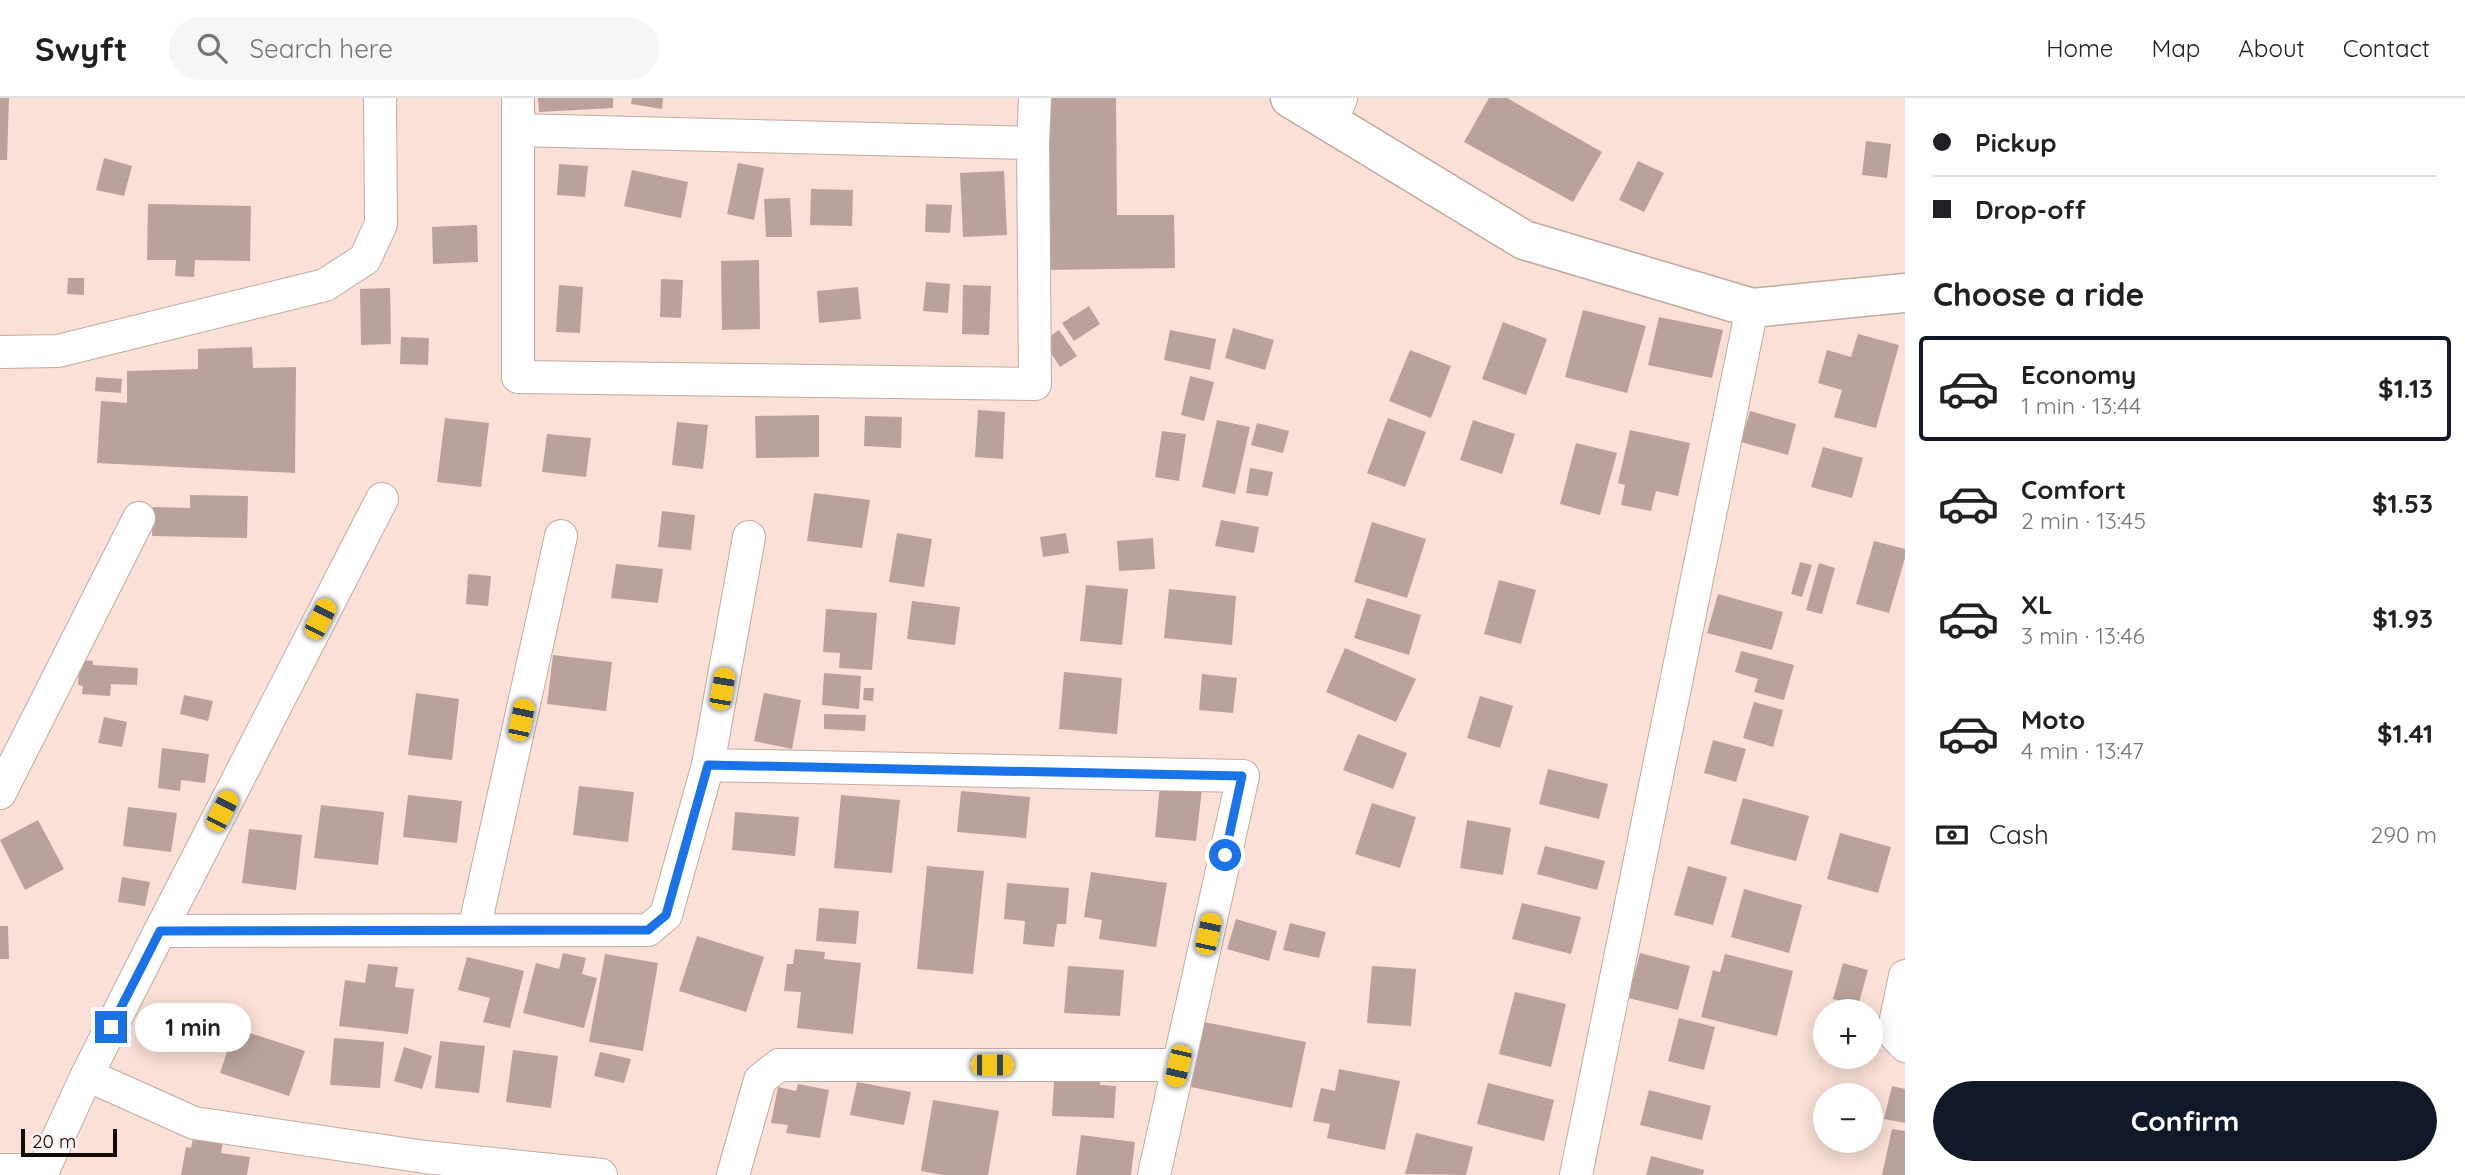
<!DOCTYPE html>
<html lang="en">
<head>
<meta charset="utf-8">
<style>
  body { margin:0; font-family:Quicksand,sans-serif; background:#f6f6f6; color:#202124; height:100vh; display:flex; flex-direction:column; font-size:26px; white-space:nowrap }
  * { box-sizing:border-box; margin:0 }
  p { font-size:23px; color:#757577 }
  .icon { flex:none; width:38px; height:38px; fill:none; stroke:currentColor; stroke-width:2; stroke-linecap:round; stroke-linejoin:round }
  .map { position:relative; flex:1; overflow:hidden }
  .drawer { display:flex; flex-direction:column; background:#fff; width:560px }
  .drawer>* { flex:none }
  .banner { display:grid; align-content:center; height:154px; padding:0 28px; background:#fff }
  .controls { position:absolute; left:1813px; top:901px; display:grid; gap:14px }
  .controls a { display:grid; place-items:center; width:70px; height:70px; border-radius:50%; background:#fff; box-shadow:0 4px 18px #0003; font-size:35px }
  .scale { position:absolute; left:21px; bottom:18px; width:96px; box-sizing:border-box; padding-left:7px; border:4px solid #110906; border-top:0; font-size:19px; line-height:24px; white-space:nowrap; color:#110906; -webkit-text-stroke:5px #fcf1ed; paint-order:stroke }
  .end { position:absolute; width:32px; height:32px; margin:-16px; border:9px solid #1a73e8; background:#fff; box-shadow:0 0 0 4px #fff }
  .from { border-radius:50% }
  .bubble { position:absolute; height:49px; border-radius:24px; background:#fff; box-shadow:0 4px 18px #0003; font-size:23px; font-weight:700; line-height:49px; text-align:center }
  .car { position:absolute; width:21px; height:42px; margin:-21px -10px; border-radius:9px; box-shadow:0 0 5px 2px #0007; background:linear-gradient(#f5c518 24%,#345 0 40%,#f5c518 0 76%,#345 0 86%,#f5c518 0) }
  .banner b { display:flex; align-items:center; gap:24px; height:66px; font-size:26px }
  .banner b+b { border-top:2px solid #e0e0e0 }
  .banner i { width:18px; height:18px; background:#202124 }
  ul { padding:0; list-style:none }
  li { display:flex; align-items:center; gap:21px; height:105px; margin:0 14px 10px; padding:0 14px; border:4px solid transparent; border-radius:7px }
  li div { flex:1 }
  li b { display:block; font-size:26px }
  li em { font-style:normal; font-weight:700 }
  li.selected { border-color:#111827 }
  li>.icon { width:63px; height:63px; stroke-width:1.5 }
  h2 { padding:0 28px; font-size:32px; line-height:84px }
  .pay { display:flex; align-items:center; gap:18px; height:77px; padding:0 28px; font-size:26px }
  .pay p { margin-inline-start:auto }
  .cta { display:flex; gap:14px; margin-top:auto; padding:14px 28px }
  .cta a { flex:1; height:80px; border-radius:42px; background:#111827; color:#fff; font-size:28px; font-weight:700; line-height:80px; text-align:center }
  header { display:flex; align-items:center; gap:42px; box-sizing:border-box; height:98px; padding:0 35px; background:#fff; border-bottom:2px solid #e0e0e0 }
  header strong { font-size:33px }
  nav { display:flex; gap:38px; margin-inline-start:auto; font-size:24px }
  .search { width:490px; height:63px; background:#f6f6f6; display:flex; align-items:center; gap:18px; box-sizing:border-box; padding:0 24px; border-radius:38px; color:#757577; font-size:26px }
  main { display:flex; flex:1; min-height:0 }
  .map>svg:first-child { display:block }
  .building { fill:#bba19b }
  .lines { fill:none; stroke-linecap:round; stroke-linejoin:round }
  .street-casing { stroke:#c2aaa0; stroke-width:34 }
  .secondary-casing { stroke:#c2aaa0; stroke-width:41 }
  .street { stroke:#fff; stroke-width:32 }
  .secondary { stroke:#fff; stroke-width:38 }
  .route { stroke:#1a73e8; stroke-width:9 }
</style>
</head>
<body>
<header>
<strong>Swyft</strong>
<div class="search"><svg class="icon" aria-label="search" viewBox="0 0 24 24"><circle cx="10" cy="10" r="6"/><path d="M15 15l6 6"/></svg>Search here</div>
<nav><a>Home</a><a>Map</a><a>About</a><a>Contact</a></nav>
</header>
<main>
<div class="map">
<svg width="1905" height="1077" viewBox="0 0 1905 1077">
  <rect width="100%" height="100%" fill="#fae0d6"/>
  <g class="building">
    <path d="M0 0H9L7 62H0Z"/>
    <path d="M538 0H613V10L539 14Z"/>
    <path d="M632 0H663L662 11 631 6Z"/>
    <path d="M1045 0H1116L1117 117H1174L1175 170 1046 172Z"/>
    <path d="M1489 0H1507L1602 54 1573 104 1464 44Z"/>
    <path d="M1866 43 1891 46 1887 80 1862 77Z"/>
    <path d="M104 60 132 68 124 98 96 92Z"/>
    <path d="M1638 63 1664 75 1644 114 1619 102Z"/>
    <path d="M738 65 764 70 754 122 727 116Z"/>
    <path d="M559 66 588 68 585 99 557 97Z"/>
    <path d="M632 72 688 84 681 120 624 108Z"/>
    <path d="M1004 73 1007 137 963 139 960 75Z"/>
    <path d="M811 91 853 92 852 128 810 127Z"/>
    <path d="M790 100 792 139H766L764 101Z"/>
    <path d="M148 106 251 108 250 163 195 162 194 179 175 178 176 162H147Z"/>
    <path d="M926 106 952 107 950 135 925 134Z"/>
    <path d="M477 127 478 164 433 166 432 129Z"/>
    <path d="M759 162 760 231 722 232 721 163Z"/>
    <path d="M68 180H84V197L67 196Z"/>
    <path d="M661 181 683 182 681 220 660 219Z"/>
    <path d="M926 184 950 186 948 215 923 213Z"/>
    <path d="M559 187 583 189 580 235 556 234Z"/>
    <path d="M963 187 991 188 989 237 962 236Z"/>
    <path d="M858 189 861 221 819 225 817 193Z"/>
    <path d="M390 190 391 246 361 247 360 191Z"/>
    <path d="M1089 208 1100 226 1074 243 1062 225Z"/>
    <path d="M1583 212 1646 228 1627 295 1565 279Z"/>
    <path d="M1659 219 1723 232 1712 280 1648 267Z"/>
    <path d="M1503 224 1547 241 1526 297 1482 281Z"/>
    <path d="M1233 230 1274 242 1265 272 1225 260Z"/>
    <path d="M1059 232 1077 258 1060 269 1043 243Z"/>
    <path d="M1170 232 1216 241 1210 272 1164 262Z"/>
    <path d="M1858 236 1899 247 1876 330 1834 319 1842 292 1818 285 1827 252 1851 259Z"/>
    <path d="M401 239 429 240 428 267 400 266Z"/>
    <path d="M252 249 253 270 296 269 295 375 97 365 101 303 127 305V273L198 271V251Z"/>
    <path d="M1410 252 1451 268 1431 320 1389 303Z"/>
    <path d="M1190 278 1214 284 1204 323 1181 317Z"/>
    <path d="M96 279 122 281 121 295 95 293Z"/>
    <path d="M978 312 1005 314 1003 361 975 359Z"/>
    <path d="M1750 313 1796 326 1788 357 1741 344Z"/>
    <path d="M819 317V359L756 360 755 318Z"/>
    <path d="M865 318 902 319 901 350 864 348Z"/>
    <path d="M445 320 489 325 481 389 437 384Z"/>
    <path d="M1388 320 1426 334 1405 389 1367 375Z"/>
    <path d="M1217 322 1250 329 1235 396 1202 389Z"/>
    <path d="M1473 322 1515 336 1502 376 1460 362Z"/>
    <path d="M677 324 708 327 703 371 672 367Z"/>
    <path d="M1257 325 1289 333 1283 355 1251 347Z"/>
    <path d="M1630 332 1690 345 1678 398 1656 393 1651 413 1621 407 1625 387 1618 385Z"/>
    <path d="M1162 333 1186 336 1179 383 1155 379Z"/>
    <path d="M547 336 591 340 586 379 542 374Z"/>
    <path d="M1576 345 1617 355 1600 417 1560 406Z"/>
    <path d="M1823 349 1863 360 1852 400 1811 389Z"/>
    <path d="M1250 370 1273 374 1268 398 1246 395Z"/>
    <path d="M814 395 870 402 862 450 807 443Z"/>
    <path d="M190 397 248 398 247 440 152 438 153 409 190 410Z"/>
    <path d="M662 413 695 417 691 452 658 449Z"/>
    <path d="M1221 422 1259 429 1254 455 1215 448Z"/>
    <path d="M1372 424 1426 441 1407 500 1354 484Z"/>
    <path d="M897 435 932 441 924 489 889 484Z"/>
    <path d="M1066 435 1069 455 1043 459 1040 439Z"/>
    <path d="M1153 440 1155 471 1119 473 1117 443Z"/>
    <path d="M1874 443 1905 451V460L1889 515 1856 506Z"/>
    <path d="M1800 464 1812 467 1802 499 1791 496Z"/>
    <path d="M1819 465 1835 470 1822 516 1806 512Z"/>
    <path d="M616 466 663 471 658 505 611 500Z"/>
    <path d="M468 476 491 478 488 508 466 506Z"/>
    <path d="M1499 482 1536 492 1521 546 1484 536Z"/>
    <path d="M1086 487 1128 491 1122 547 1080 543Z"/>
    <path d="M1169 491 1236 498 1232 547 1164 540Z"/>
    <path d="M1718 496 1783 514 1772 552 1707 535Z"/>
    <path d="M1367 500 1421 517 1409 557 1354 540Z"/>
    <path d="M912 503 960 509 955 547 907 541Z"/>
    <path d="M826 511 877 515 872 572 839 570 840 555 823 554Z"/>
    <path d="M1345 550 1416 581 1396 624 1326 594Z"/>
    <path d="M1741 553 1794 567 1784 602 1754 594 1758 581 1735 574Z"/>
    <path d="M553 557 612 564 606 613 547 606Z"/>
    <path d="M83 562 93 563V567L138 570 137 587 111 586 110 598 82 596 83 588 78 587 79 571H82Z"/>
    <path d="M1064 574 1122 580 1117 636 1059 631Z"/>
    <path d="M824 575 861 578 859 611 822 607Z"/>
    <path d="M1202 576 1237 580 1233 615 1199 612Z"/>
    <path d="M864 590H874L873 603 863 602Z"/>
    <path d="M416 595 459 601 452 662 408 657Z"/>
    <path d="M764 595 801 602 792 651 754 643Z"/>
    <path d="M184 597 213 603 208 623 180 616Z"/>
    <path d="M1480 598 1513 608 1500 650 1467 640Z"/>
    <path d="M1754 604 1783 612 1773 649 1743 640Z"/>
    <path d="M824 616 866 617 865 633 824 631Z"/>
    <path d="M104 619 127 624 122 649 98 645Z"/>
    <path d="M1358 636 1407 655 1393 691 1343 672Z"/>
    <path d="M1713 642 1746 651 1736 684 1704 675Z"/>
    <path d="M162 650 209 656 205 685 181 682 180 693 158 690Z"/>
    <path d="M1548 671 1608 686 1599 721 1539 706Z"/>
    <path d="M1160 687 1202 691 1196 743 1155 739Z"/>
    <path d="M579 688 634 694 628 744 573 737Z"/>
    <path d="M961 693 1030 699 1026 740 957 734Z"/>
    <path d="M408 697 462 703 457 745 403 739Z"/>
    <path d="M841 697 900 702 892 775 834 770Z"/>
    <path d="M1743 700 1809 718 1796 763 1730 746Z"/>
    <path d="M1372 705 1416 719 1400 770 1355 756Z"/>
    <path d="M321 707 384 714 378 767 314 760Z"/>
    <path d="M128 709 177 715 171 754 123 748Z"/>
    <path d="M735 714 799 719 795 758 732 752Z"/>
    <path d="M38 722 64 771 25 792 0 742Z"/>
    <path d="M1467 722 1511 730 1503 777 1460 770Z"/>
    <path d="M249 731 302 737 296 792 242 785Z"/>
    <path d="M1840 735 1891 749 1878 795 1827 781Z"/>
    <path d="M1545 748 1605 763 1597 792 1537 776Z"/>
    <path d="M927 768 984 773 973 876 917 871Z"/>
    <path d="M1688 768 1727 779 1713 827 1674 817Z"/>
    <path d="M1091 774 1167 785 1156 849 1099 841 1102 822 1084 819Z"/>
    <path d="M122 779 150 784 145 808 118 804Z"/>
    <path d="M1007 785 1069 790 1066 826H1057L1054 849 1023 846 1025 823 1004 821Z"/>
    <path d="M1744 791 1802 807 1789 855 1731 839Z"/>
    <path d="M1522 805 1581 819 1571 856 1512 841Z"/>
    <path d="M819 810 859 813 856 846 816 843Z"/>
    <path d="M1236 821 1277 833 1269 863 1227 851Z"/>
    <path d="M1290 825 1326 834 1319 860 1283 852Z"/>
    <path d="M0 828H8L9 861H0Z"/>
    <path d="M697 838 764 859 746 914 679 893Z"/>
    <path d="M795 851 825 854 824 861 861 865 853 936 797 930 801 894 784 893 787 866H793Z"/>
    <path d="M563 855 586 860 582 876 597 880 584 930 523 915 536 865 559 871Z"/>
    <path d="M1640 855 1690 868 1678 912 1628 900Z"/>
    <path d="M605 856 658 865 643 953 589 944Z"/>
    <path d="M1725 856 1793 873 1777 938 1701 919 1713 872 1720 874Z"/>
    <path d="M467 859 524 873 510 930 483 924 490 900 458 892Z"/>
    <path d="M1843 865 1868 872 1858 908 1833 901Z"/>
    <path d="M368 866 398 869 395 889 414 891 408 936 339 928 345 882 365 885Z"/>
    <path d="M1068 868 1124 872 1120 918 1064 915Z"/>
    <path d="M1372 868 1416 871 1411 928 1367 925Z"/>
    <path d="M1515 894 1566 906 1551 969 1499 956Z"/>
    <path d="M1679 920 1715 929 1704 972 1668 963Z"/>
    <path d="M1204 924 1306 944 1292 1010 1191 989Z"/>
    <path d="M235 930 305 953 289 998 220 975Z"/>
    <path d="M334 940 384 944 380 990 330 987Z"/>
    <path d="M440 943 485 948 479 995 435 990Z"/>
    <path d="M404 949 432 958 422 991 394 983Z"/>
    <path d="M513 952 558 958 551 1010 506 1004Z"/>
    <path d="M600 954 631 961 624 985 594 978Z"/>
    <path d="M1069 971 1101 972 1100 987 1116 988 1114 1020 1052 1018 1054 983H1068Z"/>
    <path d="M1339 971 1400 983 1385 1052 1327 1040 1330 1026 1313 1023 1321 990 1335 993Z"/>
    <path d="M857 984 911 994 904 1027 850 1017Z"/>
    <path d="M1488 985 1554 1002 1544 1043 1477 1026Z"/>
    <path d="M798 986 829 992 820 1040 786 1035 788 1027 771 1025 778 989 796 993Z"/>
    <path d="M1892 988 1905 991V1025L1884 1021Z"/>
    <path d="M1649 992 1711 1008 1702 1042 1640 1027Z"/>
    <path d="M933 1002 999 1013 988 1077H943L921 1073Z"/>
    <path d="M195 1031 224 1037 221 1055 250 1059 247 1077H181L186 1049 191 1050Z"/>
    <path d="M1892 1031 1905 1033V1077H1882Z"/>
    <path d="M1416 1035 1473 1049 1466 1077 1405 1076Z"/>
    <path d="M1081 1037 1135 1044 1131 1077H1076Z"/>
    <path d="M1651 1058 1704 1072 1703 1077H1646Z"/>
  </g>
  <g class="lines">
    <defs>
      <g id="street">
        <path d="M518 0V279L1035 286 1033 45 1035 0"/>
        <path d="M1331 25 1341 0"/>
        <path d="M518 32 1033 45"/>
        <path d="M0 254 58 253 325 187 365 161 381 126 380 0"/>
        <path d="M708 667 749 439"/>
        <path d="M0 695 139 420"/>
        <path d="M474 832 561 438"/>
        <path d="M160 833 382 401"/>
        <path d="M1905 878 1893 935 1905 948"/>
        <path d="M87 977 194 1025 425 1059 601 1077"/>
        <path d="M0 1072H43"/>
        <path d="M41 1077 87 977 160 833 648 832 666 817 708 667 1243 678 1154 1077"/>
        <path d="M733 1077 760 982 779 967H1178"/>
        <path d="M1576 1077 1752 210"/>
      </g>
      <path id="secondary" d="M1290 0 1524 142 1752 210 1905 195"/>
    </defs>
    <use href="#street" class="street-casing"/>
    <use href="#secondary" class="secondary-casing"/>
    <use href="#street" class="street"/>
    <use href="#secondary" class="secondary"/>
  </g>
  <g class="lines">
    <path class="route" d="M111 929 160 833 648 832 666 817 708 667 1242 678 1225 757"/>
  </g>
</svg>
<div class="controls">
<a>+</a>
<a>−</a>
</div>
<div class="scale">20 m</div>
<i class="end from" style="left:1225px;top:757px"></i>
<i class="end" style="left:111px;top:929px"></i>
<div class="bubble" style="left:135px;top:905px;width:116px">1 min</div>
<i class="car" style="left:320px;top:521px;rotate:27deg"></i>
<i class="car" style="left:722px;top:591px;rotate:10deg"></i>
<i class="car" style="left:521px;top:622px;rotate:12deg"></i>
<i class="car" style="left:222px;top:713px;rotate:27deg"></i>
<i class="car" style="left:1208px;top:836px;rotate:12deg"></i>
<i class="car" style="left:992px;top:967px;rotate:90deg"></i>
<i class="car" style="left:1178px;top:968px;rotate:193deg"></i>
</div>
<section class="drawer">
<div class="banner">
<b><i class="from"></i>Pickup</b>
<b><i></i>Drop-off</b>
</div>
<h2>Choose a ride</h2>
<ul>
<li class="selected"><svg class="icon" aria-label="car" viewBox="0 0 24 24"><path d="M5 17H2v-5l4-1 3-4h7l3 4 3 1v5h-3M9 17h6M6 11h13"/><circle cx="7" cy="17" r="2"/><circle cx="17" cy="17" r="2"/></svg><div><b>Economy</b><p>1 min · 13:44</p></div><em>$1.13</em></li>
<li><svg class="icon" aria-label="car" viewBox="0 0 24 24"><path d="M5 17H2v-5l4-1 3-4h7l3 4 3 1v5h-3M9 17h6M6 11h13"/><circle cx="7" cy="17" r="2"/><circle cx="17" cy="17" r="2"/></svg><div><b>Comfort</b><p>2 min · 13:45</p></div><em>$1.53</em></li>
<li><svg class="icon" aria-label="car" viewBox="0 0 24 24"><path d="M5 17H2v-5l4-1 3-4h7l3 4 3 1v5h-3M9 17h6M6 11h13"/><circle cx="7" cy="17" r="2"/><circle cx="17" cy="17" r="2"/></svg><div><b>XL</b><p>3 min · 13:46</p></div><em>$1.93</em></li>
<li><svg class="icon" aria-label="car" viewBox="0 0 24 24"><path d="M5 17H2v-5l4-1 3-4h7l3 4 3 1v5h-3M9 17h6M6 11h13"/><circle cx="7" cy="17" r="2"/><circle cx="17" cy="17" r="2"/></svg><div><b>Moto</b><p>4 min · 13:47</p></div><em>$1.41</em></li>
</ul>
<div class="pay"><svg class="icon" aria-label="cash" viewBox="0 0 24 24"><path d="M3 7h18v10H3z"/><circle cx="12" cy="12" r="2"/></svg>Cash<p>290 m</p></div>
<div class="cta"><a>Confirm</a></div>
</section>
</main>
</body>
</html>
